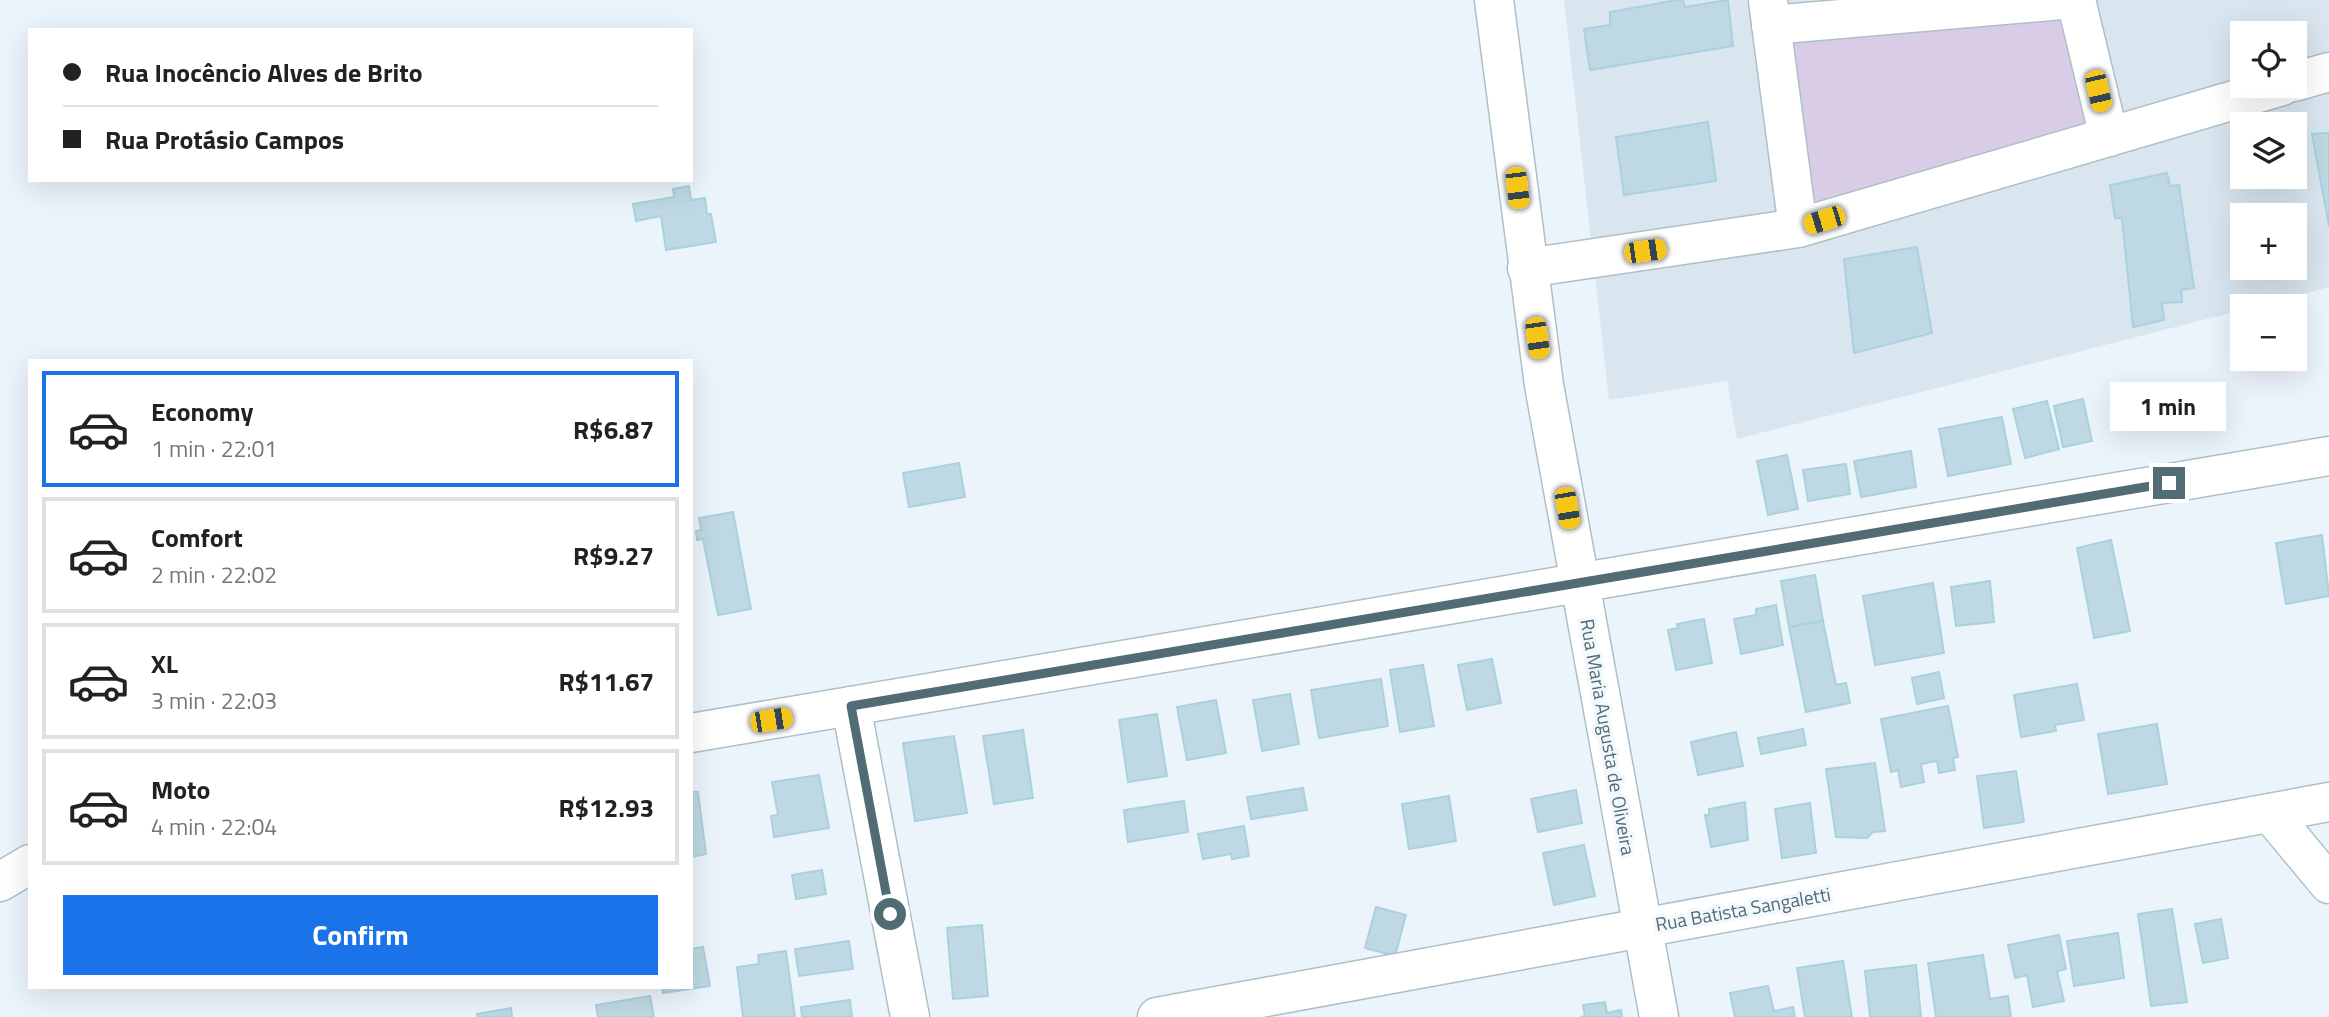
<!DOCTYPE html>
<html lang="en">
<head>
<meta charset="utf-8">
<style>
  body { margin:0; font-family:"Titillium Web",sans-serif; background:#f2f2f2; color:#222; height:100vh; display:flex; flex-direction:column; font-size:26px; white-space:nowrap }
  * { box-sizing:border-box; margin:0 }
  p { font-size:23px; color:#767676 }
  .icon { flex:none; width:38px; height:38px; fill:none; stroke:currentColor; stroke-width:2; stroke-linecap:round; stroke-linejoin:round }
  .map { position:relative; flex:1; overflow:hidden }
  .sheet { position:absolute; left:28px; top:359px; width:665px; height:630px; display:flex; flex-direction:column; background:#fff; border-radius:0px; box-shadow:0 7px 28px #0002 }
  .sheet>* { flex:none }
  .banner { position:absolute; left:28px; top:28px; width:665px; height:154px; border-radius:0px; box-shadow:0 7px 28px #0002; display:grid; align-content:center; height:154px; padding:0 35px; background:#fff }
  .controls { position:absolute; left:2230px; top:21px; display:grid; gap:14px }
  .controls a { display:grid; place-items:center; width:77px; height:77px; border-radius:0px; background:#fff; box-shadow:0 7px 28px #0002; font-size:35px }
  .end { position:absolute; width:32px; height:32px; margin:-16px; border:9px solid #516c74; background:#fff; box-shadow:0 0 0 4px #fff }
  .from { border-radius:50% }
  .bubble { position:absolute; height:49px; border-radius:0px; background:#fff; box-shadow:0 7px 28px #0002; font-size:23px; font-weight:700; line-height:49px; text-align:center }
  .car { position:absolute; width:21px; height:42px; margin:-21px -10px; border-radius:9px; box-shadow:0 0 5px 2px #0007; background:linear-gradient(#f5c518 24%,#345 0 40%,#f5c518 0 76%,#345 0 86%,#f5c518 0) }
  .banner b { display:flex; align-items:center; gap:24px; height:66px; font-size:26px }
  .banner b+b { border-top:2px solid #e0e0e0 }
  .banner i { width:18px; height:18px; background:#222 }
  ul { padding:12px 0 0; list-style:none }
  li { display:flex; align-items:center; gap:21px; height:116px; margin:0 14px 10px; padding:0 21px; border:4px solid #e0e0e0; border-radius:0px }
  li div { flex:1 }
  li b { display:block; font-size:26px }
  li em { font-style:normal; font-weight:700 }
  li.selected { border-color:#1a73e8 }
  li>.icon { width:63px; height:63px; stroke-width:1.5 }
  .action { display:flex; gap:14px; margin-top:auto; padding:14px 35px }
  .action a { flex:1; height:80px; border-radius:0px; background:#1a73e8; color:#fff; font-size:28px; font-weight:700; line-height:80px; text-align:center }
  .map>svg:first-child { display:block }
  .residential { fill:#d9e6ef; fill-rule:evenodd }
  .green { fill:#d8cce7 }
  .building { fill:#bed9e3; stroke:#a9d1de; stroke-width:2 }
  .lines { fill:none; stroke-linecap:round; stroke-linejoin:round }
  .minor-casing { stroke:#adc0c7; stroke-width:41 }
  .minor { stroke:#fff; stroke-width:38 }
  .route { stroke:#516c74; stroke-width:9 }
  .labels { text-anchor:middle; stroke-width:7; stroke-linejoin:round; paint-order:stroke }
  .street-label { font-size:19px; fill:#516c74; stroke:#f3f8fd }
</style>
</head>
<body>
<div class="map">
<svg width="2329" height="1017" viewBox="0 0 2329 1017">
  <rect width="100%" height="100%" fill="#ecf4fb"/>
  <path class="residential" d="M1564 0H2329V287L2256 306H2242V310L1737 439 1727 381 1609 400ZM2242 33H2294V86H2242ZM2242 124H2294V177H2242ZM2242 215H2294V268H2242Z"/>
  <path class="green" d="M2062 0 2109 137 1798 228 1771 25Z"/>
  <g class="building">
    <path d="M1677 0H1683L1685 7 1728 0 1733 46 1590 70 1584 29 1610 25V12Z"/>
    <path d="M1708 122 1716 181 1624 195 1616 137Z"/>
    <path d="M2329 133V226L2312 134Z"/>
    <path d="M2167 173 2170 186 2179 185 2194 288 2181 290 2182 302 2162 303 2164 320 2133 327 2122 218H2115L2110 185Z"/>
    <path d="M689 186 691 200 705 198 707 214H711L716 242 666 250 661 216 636 221 633 204 674 197 673 189Z"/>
    <path d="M1917 247 1932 333 1854 353 1844 259Z"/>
    <path d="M2083 399 2092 441 2063 447 2054 406Z"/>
    <path d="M2047 401 2059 449 2025 458 2013 409Z"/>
    <path d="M2002 417 2011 464 1948 476 1939 429Z"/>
    <path d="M1911 451 1916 487 1861 497 1854 461Z"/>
    <path d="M1787 455 1798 509 1768 515 1757 461Z"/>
    <path d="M959 463 965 497 909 507 903 473Z"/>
    <path d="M1846 464 1850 494 1808 501 1803 470Z"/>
    <path d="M733 512 751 609 718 615 703 539 697 540 696 531 701 530 699 518Z"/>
    <path d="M2322 535 2329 596 2286 604 2276 543Z"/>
    <path d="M2111 540 2130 631 2094 638 2077 548Z"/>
    <path d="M1815 575 1823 621 1789 627 1781 581Z"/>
    <path d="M1990 581 1994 622 1956 626 1951 587Z"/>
    <path d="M1933 583 1944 653 1875 665 1863 596Z"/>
    <path d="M1776 605 1783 645 1741 654 1734 619 1756 615V609Z"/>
    <path d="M1704 619 1712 663 1676 670 1668 630 1678 628 1677 624Z"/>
    <path d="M1823 621 1836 685 1846 683 1850 703 1806 712 1789 627Z"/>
    <path d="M1492 659 1501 703 1467 710 1458 665Z"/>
    <path d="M1423 665 1434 726 1400 732 1390 670Z"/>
    <path d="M1939 672 1944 698 1917 704 1912 678Z"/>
    <path d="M1381 679 1388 726 1319 738 1311 690Z"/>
    <path d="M2077 684 2084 720 2055 725 2056 731 2021 737 2014 695Z"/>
    <path d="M1290 694 1299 744 1262 751 1253 700Z"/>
    <path d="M1216 700 1226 753 1187 760 1177 707Z"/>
    <path d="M1948 706 1958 757 1953 758 1955 770 1939 773 1937 761 1921 764 1924 782 1901 787 1898 770 1891 772 1881 719Z"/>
    <path d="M1157 714 1167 776 1128 782 1119 720Z"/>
    <path d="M2157 724 2167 784 2108 794 2098 734Z"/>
    <path d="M1803 729 1806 745 1761 754 1758 738Z"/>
    <path d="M1023 730 1033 798 994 804 983 736Z"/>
    <path d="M1736 732 1743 766 1698 775 1691 742Z"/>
    <path d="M954 736 967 813 915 821 903 743Z"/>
    <path d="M1875 763 1885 831 1873 832 1867 838 1836 837 1826 769Z"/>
    <path d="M2016 771 2024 822 1984 828 1977 776Z"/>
    <path d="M819 775 829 828 774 837 771 816 778 815 772 782Z"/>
    <path d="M1303 788 1307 810 1251 819 1247 797Z"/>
    <path d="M1576 790 1582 823 1538 832 1531 799Z"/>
    <path d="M691 792H698L706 854 691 857Z"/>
    <path d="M1449 796 1456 841 1409 849 1402 804Z"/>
    <path d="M1184 801 1188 832 1128 842 1124 810Z"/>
    <path d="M1745 802 1748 840 1711 847 1705 815H1709V809Z"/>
    <path d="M1810 803 1816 853 1782 858 1775 809Z"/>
    <path d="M1244 826 1249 856 1232 859 1231 854 1203 859 1198 834Z"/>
    <path d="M1584 845 1595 896 1554 905 1543 853Z"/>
    <path d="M822 870 826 894 796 899 792 875Z"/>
    <path d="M1376 907 1406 915 1395 956 1365 948Z"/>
    <path d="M2172 909 2187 1002 2151 1006 2138 914Z"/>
    <path d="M2221 919 2228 958 2203 963 2195 924Z"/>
    <path d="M982 925 988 996 953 999 947 928Z"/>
    <path d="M2118 933 2124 978 2074 986 2067 941Z"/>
    <path d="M2059 935 2066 969 2057 971 2064 1001 2033 1007 2027 975 2015 978 2008 945Z"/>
    <path d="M849 941 853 969 799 976 795 949Z"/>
    <path d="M703 947 710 986 663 993 662 987H691V949Z"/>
    <path d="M786 951 795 1017H743L737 967 759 964 758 955Z"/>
    <path d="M1983 955 1990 999 2008 996 2011 1017H1936L1928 963Z"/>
    <path d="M1843 961 1852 1017H1805L1797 968Z"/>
    <path d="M1916 965 1921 1017H1870L1865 971Z"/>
    <path d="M1768 986 1774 1011 1793 1007 1795 1017H1735L1730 993Z"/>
    <path d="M650 996 654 1017H598L596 1005Z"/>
    <path d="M850 1000 852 1017H802L801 1007Z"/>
    <path d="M1605 1002 1607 1013 1621 1010 1622 1017H1581L1585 1016 1583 1005Z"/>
    <path d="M511 1008 512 1017H478L477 1014Z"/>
  </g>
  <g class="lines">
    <defs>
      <g id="minor">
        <path d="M1494 0 1544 385 1659 1017"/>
        <path d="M2076 0 2109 137"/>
        <path d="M1768 1 1798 228"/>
        <path d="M1771 25 2062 0"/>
        <path d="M2294 82 2329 72"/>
        <path d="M1527 268 1798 228 2282 86"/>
        <path d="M851 706 910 1017"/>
        <path d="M691 733 2329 456"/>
        <path d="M2270 813 2329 884"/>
        <path d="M0 882 30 864"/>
        <path d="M1157 1017 2329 802"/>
      </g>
    </defs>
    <use href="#minor" class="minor-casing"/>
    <use href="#minor" class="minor"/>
  </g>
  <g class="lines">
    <path class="route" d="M890 914 851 706 2169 483"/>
  </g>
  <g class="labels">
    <g class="street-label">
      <text transform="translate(1608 737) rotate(80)" y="7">Rua Maria Augusta de Oliveira</text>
      <text transform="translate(1743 909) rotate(-10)" y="7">Rua Batista Sangaletti</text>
    </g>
  </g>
</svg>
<div class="controls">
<a><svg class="icon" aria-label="locate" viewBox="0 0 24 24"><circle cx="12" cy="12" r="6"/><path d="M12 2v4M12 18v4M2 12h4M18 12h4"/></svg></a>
<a><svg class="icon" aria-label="layers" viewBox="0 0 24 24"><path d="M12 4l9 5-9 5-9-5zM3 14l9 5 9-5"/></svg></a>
<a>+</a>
<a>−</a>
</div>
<i class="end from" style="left:890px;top:914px"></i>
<i class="end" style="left:2169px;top:483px"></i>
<div class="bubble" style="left:2110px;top:382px;width:116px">1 min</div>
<i class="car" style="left:2098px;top:91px;rotate:167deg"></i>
<i class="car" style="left:1517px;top:188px;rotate:173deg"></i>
<i class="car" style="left:1824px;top:220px;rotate:253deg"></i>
<i class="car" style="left:1645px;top:251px;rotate:82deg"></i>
<i class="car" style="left:1537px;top:338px;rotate:172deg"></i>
<i class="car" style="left:1567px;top:508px;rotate:170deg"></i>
<i class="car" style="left:771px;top:720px;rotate:81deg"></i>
<div class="banner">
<b><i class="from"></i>Rua Inocêncio Alves de Brito</b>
<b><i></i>Rua Protásio Campos</b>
</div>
<section class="sheet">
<ul>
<li class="selected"><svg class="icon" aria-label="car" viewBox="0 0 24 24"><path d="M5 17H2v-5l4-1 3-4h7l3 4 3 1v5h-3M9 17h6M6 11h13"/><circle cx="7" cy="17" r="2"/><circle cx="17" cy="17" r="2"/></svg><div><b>Economy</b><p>1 min · 22:01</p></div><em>R$6.87</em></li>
<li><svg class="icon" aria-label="car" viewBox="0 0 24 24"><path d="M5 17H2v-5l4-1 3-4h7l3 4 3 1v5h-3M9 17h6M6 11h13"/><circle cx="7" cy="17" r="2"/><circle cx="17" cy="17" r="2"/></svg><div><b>Comfort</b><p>2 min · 22:02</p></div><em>R$9.27</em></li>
<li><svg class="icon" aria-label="car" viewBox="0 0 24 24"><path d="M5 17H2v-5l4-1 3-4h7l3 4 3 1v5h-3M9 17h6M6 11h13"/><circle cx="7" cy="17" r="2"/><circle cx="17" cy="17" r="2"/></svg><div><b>XL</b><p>3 min · 22:03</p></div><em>R$11.67</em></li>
<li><svg class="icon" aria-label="car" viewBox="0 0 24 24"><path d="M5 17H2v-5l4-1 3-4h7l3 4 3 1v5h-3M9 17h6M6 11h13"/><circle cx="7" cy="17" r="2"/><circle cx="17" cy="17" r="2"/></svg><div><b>Moto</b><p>4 min · 22:04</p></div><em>R$12.93</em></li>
</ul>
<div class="action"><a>Confirm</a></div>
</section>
</div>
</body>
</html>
